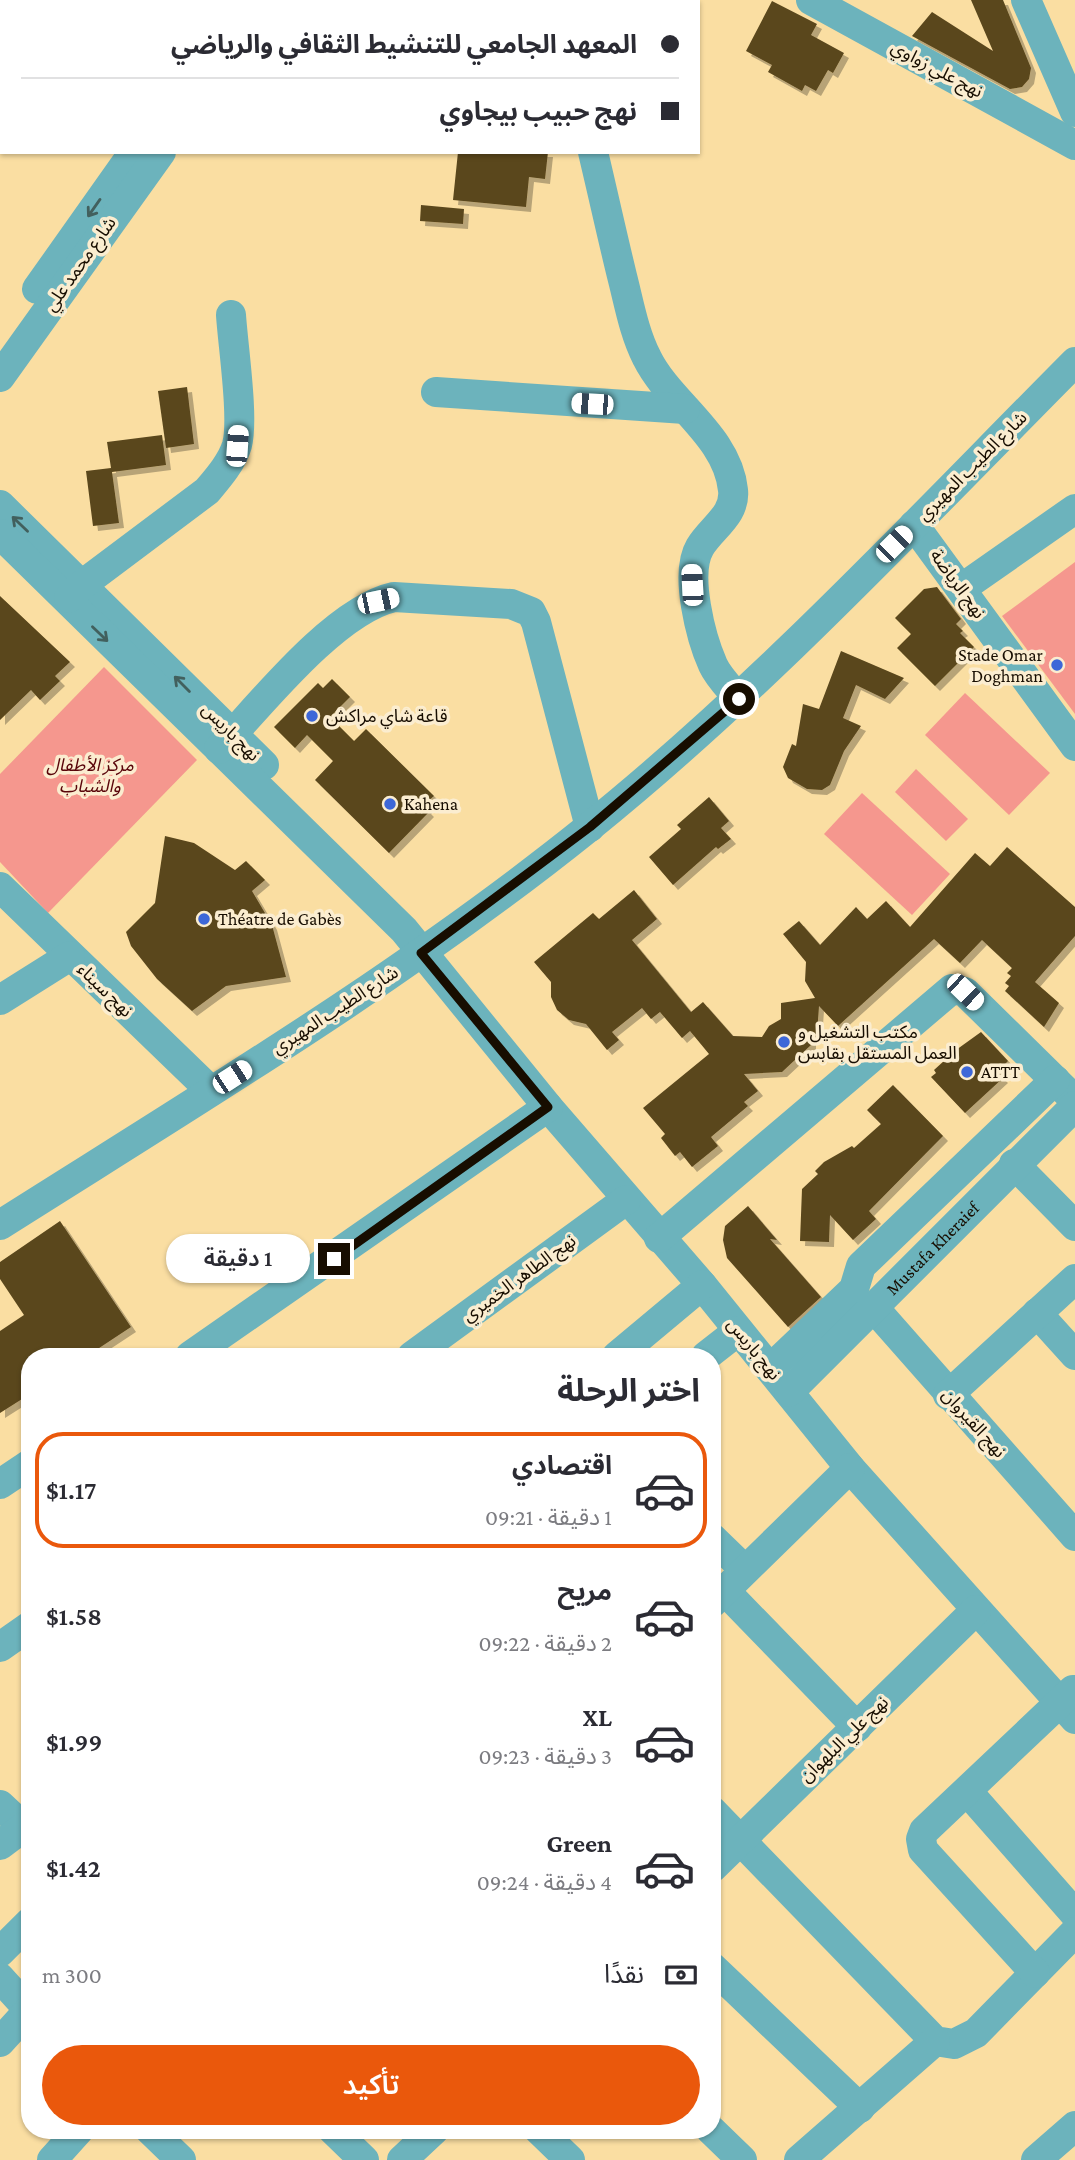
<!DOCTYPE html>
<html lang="ar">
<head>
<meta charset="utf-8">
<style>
  body { margin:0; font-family:"Crimson Pro","Noto Sans Arabic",serif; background:#f7f7f7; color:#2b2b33; direction:rtl; height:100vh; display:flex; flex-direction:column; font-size:26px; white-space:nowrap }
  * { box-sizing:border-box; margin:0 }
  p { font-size:23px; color:#7c7c81 }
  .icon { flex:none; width:38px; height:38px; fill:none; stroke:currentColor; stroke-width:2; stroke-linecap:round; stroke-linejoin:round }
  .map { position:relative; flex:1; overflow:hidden; direction:ltr }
  .sheet { position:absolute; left:21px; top:1348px; width:700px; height:791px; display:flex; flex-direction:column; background:#fff; border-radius:28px; box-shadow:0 2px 5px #0004; direction:rtl }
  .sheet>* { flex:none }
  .top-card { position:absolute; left:0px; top:0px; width:700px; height:154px; box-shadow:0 2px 5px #0004; direction:rtl; display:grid; align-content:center; height:154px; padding:0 21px; background:#fff }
  .end { position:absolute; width:32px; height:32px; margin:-16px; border:9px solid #170d00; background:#fff; box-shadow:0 0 0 4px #fff }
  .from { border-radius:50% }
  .bubble { position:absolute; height:49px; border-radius:24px; background:#fff; box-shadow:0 2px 5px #0004; font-size:23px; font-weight:600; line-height:49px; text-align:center; direction:rtl }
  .car { position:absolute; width:21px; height:42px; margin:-21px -10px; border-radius:9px; box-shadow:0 0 5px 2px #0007; background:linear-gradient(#fff 24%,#345 0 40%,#fff 0 76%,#345 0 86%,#fff 0) }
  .top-card b { display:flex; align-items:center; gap:24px; height:66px; font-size:26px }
  .top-card b+b { border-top:2px solid #e1e1e2 }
  .top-card i { width:18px; height:18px; background:#2b2b33 }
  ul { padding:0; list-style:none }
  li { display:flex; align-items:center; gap:21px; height:116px; margin:0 14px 10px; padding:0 7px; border:4px solid transparent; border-radius:28px }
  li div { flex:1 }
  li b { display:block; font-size:26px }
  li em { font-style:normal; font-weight:600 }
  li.on { border-color:#ea580c }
  li>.icon { width:63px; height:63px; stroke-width:1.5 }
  h2 { padding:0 21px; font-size:32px; line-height:84px }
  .pay { display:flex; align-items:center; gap:18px; height:77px; padding:0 21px; font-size:26px }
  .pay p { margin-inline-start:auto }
  .action { display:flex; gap:14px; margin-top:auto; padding:14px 21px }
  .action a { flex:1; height:80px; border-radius:42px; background:#ea580c; color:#fff; font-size:28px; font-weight:600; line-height:80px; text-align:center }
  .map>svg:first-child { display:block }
  .green { fill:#f5978e }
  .building { fill:#5a471d; filter:url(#shadow) }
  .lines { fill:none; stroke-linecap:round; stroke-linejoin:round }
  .minor { stroke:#6cb3bc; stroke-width:30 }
  .oneway { stroke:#42605e }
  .route { stroke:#170d00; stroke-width:9 }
  .poi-dot { fill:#3d67d8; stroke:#fbedd0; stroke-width:2.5 }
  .labels { text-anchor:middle; stroke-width:7; stroke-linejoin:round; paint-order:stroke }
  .street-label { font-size:18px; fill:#170d00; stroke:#fbedd0 }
  .poi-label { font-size:18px; fill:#170d00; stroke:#fbedd0; text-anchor:start }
  .park-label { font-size:18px; font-style:italic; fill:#590409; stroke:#fbedd0 }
</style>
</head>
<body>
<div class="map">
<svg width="1075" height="2160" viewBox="0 0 1075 2160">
  <defs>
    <filter id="shadow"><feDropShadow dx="5" dy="5" stdDeviation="0" flood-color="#0004"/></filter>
  </defs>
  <rect width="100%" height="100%" fill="#fadea2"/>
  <g class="green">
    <path d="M1075 562V714L1002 616Z"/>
    <path d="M104 667 197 760 48 913 0 862V774Z"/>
    <path d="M965 693 1050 773 1009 815 925 735Z"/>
    <path d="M916 769 968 819 946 841 895 792Z"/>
    <path d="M862 793 950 874 912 915 824 834Z"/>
  </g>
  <g class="building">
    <path d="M971 0H1003L1031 68 1029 79 1022 87 1010 89 912 36 932 12 993 51Z"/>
    <path d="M772 1 817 24 811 35 844 53 833 73 828 70 816 91 805 85 802 91 768 72 772 65 746 51Z"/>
    <path d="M458 152H548L545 179 529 177 526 207 453 200Z"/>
    <path d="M421 205 464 209 463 224 420 221Z"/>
    <path d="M187 387 194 444 166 448 158 391Z"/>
    <path d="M162 435 166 465 112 472 119 523 93 526 86 471 111 468 107 442Z"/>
    <path d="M937 587 961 619 956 624 963 631 960 633 974 647 935 686 897 648 911 634 895 618 924 589Z"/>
    <path d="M0 596 70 662 55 676 60 681 40 700 31 690 0 720Z"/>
    <path d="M841 651 904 678 885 699 856 685 843 718 861 726 844 751 830 785 822 790 807 789 788 778 783 767 792 744 796 746 803 704 819 709Z"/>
    <path d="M332 679 350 697 330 717 354 741 366 729 434 796 428 801 431 805 426 809 429 812 389 853 315 780 333 761 307 735 295 748 274 727 318 683 323 688Z"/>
    <path d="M709 797 729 821 721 828 731 839 718 849 716 847 673 885 649 857 681 829 677 825Z"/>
    <path d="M165 836 194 843 235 870 246 861 265 880 252 891 272 925 286 977 226 986 192 1011 157 979 131 946 126 932 155 903Z"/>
    <path d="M1007 847 1075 907V936L1035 982 1059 1003 1044 1027 1005 991 1009 986 1005 983 1011 976 1007 973 1012 968 982 940 960 963 934 939 838 1026 819 1006 817 1034H811V1045L782 1072 744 1074 758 1091 744 1102 748 1106 711 1137 718 1146 692 1167 680 1152 675 1156 661 1138 665 1134 643 1108 709 1054 690 1031 682 1038 660 1012 651 1019 642 1008 612 1032 619 1040 607 1050 586 1024 569 1020 557 1010 551 997V982L534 962 593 913 599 919 634 890 657 919 632 940 691 1012 703 1002 733 1036 762 1037 769 1026 781 1019V1003L815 998 805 981 806 962 783 934 799 921 820 945 856 907 867 919 886 901 910 927 975 853 990 866Z"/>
    <path d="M981 1032 1008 1061 997 1072 1003 1078 965 1113 931 1077 936 1073 934 1070 956 1050Z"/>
    <path d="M893 1085 943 1136 869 1211 876 1219 853 1240 830 1215 829 1242 800 1241 802 1189 818 1174 815 1171 824 1162 852 1146 854 1148 881 1124 867 1110Z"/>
    <path d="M748 1206 777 1240 770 1239 821 1297 788 1327 727 1258 723 1240 725 1226Z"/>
    <path d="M60 1221 131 1327 87 1356H30V1394L0 1413V1331L24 1315 0 1279V1262Z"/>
  </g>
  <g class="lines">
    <g class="minor">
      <path d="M811 0 1075 145"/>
      <path d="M1026 0 1075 112"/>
      <path d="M249 2 251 0"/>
      <path d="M275 2 277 0"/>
      <path d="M580 2 581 0"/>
      <path d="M0 82 2 83"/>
      <path d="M593 152C603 194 612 235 622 276 629 303 634 333 647 358 669 403 728 436 733 490 736 515 711 528 700 547 684 574 701 638 713 665 719 678 730 688 739 699"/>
      <path d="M37 289 134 152"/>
      <path d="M0 377 161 152"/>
      <path d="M436 392 685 409"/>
      <path d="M0 505 264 765"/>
      <path d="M914 525 1075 746"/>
      <path d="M0 534 404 930 548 1107 702 1285 850 1468 1075 1719"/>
      <path d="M962 588 1075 509"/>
      <path d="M69 598 83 584 207 491C218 478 232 462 237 445 244 419 233 346 231 315"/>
      <path d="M219 749C260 705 335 610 394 597L511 604 531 612 536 622 590 827"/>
      <path d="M0 887 211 1091"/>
      <path d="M0 1000 70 956"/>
      <path d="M1014 1164 1075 1226"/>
      <path d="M0 1225C199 1099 404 976 588 828 763 687 917 521 1075 362"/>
      <path d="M659 1238 952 989 965 992 1075 1100"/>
      <path d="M874 1308 1075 1536"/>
      <path d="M1037 1313 1075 1355"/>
      <path d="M190 1356 548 1107"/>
      <path d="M412 1356 626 1200"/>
      <path d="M617 1356 702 1285"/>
      <path d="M706 1356 738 1331"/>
      <path d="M770 1369 854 1289 861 1266 1055 1080"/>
      <path id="s1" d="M789 1392 1075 1106"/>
      <path d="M948 1395 1075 1279"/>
      <path d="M0 1484 30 1464"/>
      <path d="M712 1538 744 1569"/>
      <path d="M725 1591 857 1727"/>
      <path d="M712 1603 850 1468"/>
      <path d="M0 1647 30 1626"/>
      <path d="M967 1791 1075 1914"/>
      <path d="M0 1805 30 1833"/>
      <path d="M712 1811 935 2041 954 2044 976 2033 1075 1932"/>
      <path d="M0 1845 24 1827"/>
      <path d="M712 1868 976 1610"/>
      <path d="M0 1952 30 1922"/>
      <path d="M712 1967 860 2108"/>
      <path d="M1035 1973 923 1850 921 1839 924 1831 1073 1690"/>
      <path d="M0 1978 30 2011"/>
      <path d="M0 2042 29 2010"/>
      <path d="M150 2130 181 2160"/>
      <path d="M333 2130 364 2160"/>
      <path d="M539 2130 570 2160"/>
      <path d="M711 2130 742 2160"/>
      <path d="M52 2160 79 2130"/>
      <path d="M402 2160 434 2130"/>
      <path d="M799 2160 935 2041"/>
      <path d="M1036 2160 1075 2126"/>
    </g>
  </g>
  <defs><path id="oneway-shaft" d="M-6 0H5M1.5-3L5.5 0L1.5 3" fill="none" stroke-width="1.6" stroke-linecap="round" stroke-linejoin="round" transform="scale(1.75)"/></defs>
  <g class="oneway">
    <use href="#oneway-shaft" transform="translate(94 208) rotate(125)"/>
    <use href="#oneway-shaft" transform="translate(20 524) rotate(-136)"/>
    <use href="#oneway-shaft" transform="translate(100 634) rotate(44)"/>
    <use href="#oneway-shaft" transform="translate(182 684) rotate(-135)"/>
  </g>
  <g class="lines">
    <path class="route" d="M334 1259 548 1107 421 953 590 827 739 699"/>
  </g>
  <g class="poi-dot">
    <circle cx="1057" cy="665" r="7"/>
    <circle cx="312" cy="716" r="7"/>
    <circle cx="390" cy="804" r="7"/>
    <circle cx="204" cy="919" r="7"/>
    <circle cx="784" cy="1042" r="7"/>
    <circle cx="967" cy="1072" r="7"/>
  </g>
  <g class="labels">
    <g class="street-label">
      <text transform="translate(937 69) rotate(28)" y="6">نهج علي زواوي</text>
      <text transform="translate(80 264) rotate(-55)" y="6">شارع محمد علي</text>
      <text transform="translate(972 466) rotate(-45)" y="6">شارع الطيب المهيري</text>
      <text transform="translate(958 584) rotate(54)" y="6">نهج الرياضة</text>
      <text transform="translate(231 732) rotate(45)" y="6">نهج باريس</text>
      <text transform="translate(105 990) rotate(44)" y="6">نهج سيناء</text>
      <text transform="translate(335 1010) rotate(-33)" y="6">شارع الطيب المهيري</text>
      <text dy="6" stroke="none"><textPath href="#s1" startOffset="203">Mustafa Kheraief</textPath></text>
      <text transform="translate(519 1278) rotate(-36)" y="6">نهج الطاهر الخميري</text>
      <text transform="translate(754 1349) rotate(51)" y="6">نهج باريس</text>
      <text transform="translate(974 1423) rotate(48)" y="6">نهج القيروان</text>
      <text transform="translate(844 1739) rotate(-44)" y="6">نهج علي البلهوان</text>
    </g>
    <g class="poi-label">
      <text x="1043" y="661" text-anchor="end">Stade Omar<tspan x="1043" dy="21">Doghman</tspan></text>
      <text x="326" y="722">قاعة شاي مراكش</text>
      <text x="404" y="810">Kahena</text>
      <text x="218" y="925">Théatre de Gabès</text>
      <text x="798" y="1038">مكتب التشغيل و<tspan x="798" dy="21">العمل المستقل بقابس</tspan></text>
      <text x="981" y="1078">ATTT</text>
    </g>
    <g class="park-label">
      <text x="90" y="771">مركز الأطفال<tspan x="90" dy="21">والشباب</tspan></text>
    </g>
  </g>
</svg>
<i class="end from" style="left:739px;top:699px"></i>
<i class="end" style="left:334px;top:1259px"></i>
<div class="bubble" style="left:166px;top:1234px;width:144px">1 دقيقة</div>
<i class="car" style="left:592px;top:404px;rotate:273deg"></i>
<i class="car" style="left:237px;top:446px;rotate:4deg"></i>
<i class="car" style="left:894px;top:544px;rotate:45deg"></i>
<i class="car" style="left:692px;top:585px;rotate:357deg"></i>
<i class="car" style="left:378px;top:601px;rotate:78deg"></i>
<i class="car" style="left:965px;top:992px;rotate:134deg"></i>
<i class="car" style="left:232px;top:1077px;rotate:57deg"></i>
<div class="top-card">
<b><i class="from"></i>المعهد الجامعي للتنشيط الثقافي والرياضي</b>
<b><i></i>نهج حبيب بيجاوي</b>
</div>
<section class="sheet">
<h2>اختر الرحلة</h2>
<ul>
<li class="on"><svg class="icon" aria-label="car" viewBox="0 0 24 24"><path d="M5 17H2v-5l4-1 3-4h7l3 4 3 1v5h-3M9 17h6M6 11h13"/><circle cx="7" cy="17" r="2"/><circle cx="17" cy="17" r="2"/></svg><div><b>اقتصادي</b><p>1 دقيقة · 09:21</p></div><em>$1.17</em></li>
<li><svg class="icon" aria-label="car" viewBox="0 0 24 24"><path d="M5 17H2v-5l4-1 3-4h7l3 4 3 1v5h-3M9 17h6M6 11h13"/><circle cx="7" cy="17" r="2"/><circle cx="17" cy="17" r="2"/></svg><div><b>مريح</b><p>2 دقيقة · 09:22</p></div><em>$1.58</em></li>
<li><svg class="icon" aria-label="car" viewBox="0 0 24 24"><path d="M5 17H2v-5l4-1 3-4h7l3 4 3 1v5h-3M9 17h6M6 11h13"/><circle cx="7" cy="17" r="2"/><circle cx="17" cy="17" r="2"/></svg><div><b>XL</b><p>3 دقيقة · 09:23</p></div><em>$1.99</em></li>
<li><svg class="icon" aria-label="car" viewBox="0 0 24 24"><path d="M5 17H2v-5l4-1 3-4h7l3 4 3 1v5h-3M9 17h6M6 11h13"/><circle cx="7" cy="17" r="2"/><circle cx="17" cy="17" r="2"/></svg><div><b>Green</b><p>4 دقيقة · 09:24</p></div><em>$1.42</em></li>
</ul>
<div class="pay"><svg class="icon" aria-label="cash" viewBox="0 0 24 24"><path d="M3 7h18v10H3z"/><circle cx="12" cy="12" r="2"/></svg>نقدًا<p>300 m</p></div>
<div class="action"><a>تأكيد</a></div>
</section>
</div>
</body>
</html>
